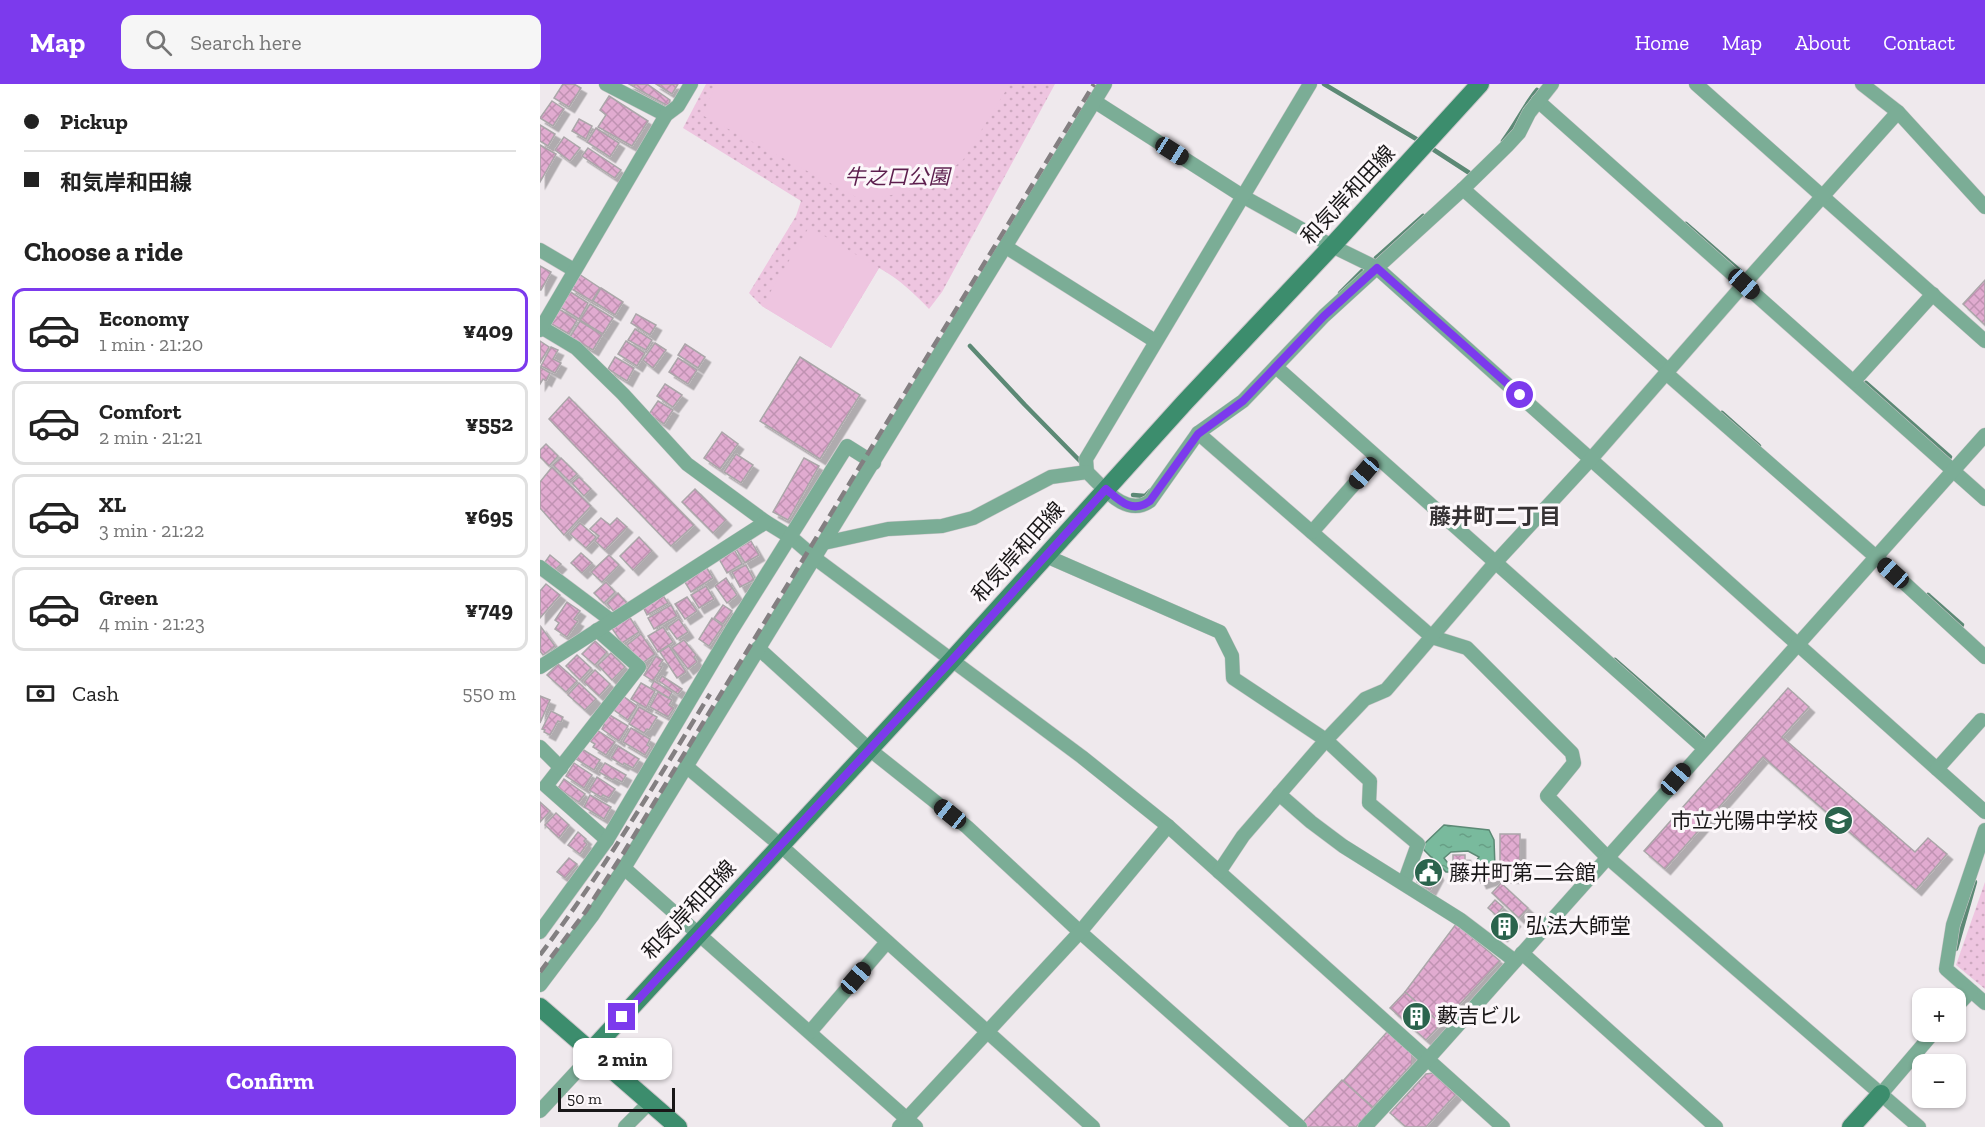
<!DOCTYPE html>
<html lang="en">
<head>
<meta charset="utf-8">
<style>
  body { margin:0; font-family:"Zilla Slab","Noto Sans JP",serif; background:#f6f6f6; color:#222; height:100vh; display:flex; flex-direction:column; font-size:22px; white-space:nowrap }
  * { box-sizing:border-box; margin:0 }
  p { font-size:20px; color:#767676 }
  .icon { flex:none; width:33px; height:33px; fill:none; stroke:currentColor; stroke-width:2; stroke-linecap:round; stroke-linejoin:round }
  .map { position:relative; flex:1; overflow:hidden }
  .sheet { display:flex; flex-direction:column; background:#fff; width:540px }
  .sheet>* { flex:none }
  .hud { display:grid; align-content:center; height:132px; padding:0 24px; background:#fff }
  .buttons { position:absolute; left:1372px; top:904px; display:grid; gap:12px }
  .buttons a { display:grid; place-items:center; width:54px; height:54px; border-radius:12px; background:#fff; box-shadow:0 2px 4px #0004; font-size:30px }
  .scale { position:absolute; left:18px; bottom:15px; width:117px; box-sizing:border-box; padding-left:6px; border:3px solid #191718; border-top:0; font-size:16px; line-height:21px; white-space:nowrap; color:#191718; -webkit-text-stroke:4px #fcf7fa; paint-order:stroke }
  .end { position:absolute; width:27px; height:27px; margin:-14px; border:8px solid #7c3aed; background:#fff; box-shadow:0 0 0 3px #fff }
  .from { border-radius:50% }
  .bubble { position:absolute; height:42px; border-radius:12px; background:#fff; box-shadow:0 2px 4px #0004; font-size:20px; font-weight:700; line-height:42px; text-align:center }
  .car { position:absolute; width:18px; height:36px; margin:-18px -9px; border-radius:8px; box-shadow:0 0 4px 2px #0007; background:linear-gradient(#222 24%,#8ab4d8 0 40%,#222 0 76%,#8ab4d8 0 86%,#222 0) }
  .hud b { display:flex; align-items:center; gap:21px; height:57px; font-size:22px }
  .hud b+b { border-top:2px solid #e0e0e0 }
  .hud i { width:15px; height:15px; background:#222 }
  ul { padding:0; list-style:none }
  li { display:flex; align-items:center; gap:18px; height:84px; margin:0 12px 9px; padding:0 12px; border:3px solid #e0e0e0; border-radius:12px }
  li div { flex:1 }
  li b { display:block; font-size:22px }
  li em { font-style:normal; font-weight:700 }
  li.current { border-color:#7c3aed }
  li>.icon { width:54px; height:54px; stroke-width:1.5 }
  h2 { padding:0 24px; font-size:27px; line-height:72px }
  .pay { display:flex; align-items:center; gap:15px; height:66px; padding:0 24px; font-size:22px }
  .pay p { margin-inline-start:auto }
  .primary-button { display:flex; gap:12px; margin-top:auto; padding:12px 24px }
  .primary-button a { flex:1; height:69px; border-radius:12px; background:#7c3aed; color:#fff; font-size:24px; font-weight:700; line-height:69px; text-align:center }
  header { display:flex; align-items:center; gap:36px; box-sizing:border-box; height:84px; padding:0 30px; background:#7c3aed; color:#fff }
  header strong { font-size:28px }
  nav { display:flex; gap:33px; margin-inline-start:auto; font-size:21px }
  .search { width:420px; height:54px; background:#f6f6f6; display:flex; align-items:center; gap:15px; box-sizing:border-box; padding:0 21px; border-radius:12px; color:#767676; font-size:22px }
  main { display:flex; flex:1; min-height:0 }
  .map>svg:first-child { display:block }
  .grass { fill:url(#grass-dots) }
  .pitch { fill:#eec5e0 }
  .water { fill:url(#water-ripples); stroke:#5c8975; stroke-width:1.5 }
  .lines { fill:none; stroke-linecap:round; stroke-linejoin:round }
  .stream { stroke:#5c8975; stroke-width:4.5 }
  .building { fill:url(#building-cross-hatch); stroke:#aba6a9; stroke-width:1.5; filter:url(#shadow) }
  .street-casing { stroke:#cdc7cb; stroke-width:15 }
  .secondary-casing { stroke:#cdc7cb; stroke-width:20 }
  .street { stroke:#7bad96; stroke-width:14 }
  .secondary { stroke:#3c8d6d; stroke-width:18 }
  .rail { stroke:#837f81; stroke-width:4.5; stroke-dasharray:12 6; stroke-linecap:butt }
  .route { stroke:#7c3aed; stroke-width:8 }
  .labels { text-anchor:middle; stroke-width:6; stroke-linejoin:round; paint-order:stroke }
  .park-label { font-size:21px; font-style:italic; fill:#5c1e4d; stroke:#fcf7fa }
  .street-label { font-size:21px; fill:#191718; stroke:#fcf7fa }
  .poi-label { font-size:21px; fill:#191718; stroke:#fcf7fa; text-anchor:start }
  .neighbourhood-label { font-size:22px; font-weight:bold; fill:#363234; stroke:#fcf7fa }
</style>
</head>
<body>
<header>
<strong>Map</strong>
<div class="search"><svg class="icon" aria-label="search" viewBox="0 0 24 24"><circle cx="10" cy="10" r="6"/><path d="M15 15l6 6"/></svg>Search here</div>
<nav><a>Home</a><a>Map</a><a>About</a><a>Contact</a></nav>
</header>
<main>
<section class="sheet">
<div class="hud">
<b><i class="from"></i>Pickup</b>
<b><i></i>和気岸和田線</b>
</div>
<h2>Choose a ride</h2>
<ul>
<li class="current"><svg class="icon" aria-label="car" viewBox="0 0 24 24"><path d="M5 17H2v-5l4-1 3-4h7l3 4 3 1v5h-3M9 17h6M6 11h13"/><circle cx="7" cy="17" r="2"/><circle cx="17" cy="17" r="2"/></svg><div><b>Economy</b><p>1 min · 21:20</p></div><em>¥409</em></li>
<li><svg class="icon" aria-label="car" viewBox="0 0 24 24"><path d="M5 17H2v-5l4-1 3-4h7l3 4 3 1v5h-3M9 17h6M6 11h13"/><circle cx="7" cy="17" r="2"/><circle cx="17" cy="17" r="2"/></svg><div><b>Comfort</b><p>2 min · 21:21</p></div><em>¥552</em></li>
<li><svg class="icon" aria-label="car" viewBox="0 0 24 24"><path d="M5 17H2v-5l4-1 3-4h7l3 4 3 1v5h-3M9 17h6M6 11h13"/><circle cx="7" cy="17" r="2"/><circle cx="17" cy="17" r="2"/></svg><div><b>XL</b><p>3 min · 21:22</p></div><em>¥695</em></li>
<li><svg class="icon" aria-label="car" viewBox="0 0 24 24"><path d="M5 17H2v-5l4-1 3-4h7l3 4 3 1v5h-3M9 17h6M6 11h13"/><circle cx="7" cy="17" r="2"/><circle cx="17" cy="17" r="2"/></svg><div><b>Green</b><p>4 min · 21:23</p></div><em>¥749</em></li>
</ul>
<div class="pay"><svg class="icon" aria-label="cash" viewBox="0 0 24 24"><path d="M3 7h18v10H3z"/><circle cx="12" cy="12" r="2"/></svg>Cash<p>550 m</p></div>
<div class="primary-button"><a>Confirm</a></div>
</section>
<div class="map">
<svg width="1445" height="1043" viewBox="0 0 1445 1043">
  <defs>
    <pattern id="grass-dots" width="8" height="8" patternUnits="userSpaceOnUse" patternTransform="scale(1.5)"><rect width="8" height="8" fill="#eec5e0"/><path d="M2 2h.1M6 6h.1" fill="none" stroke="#cca8bf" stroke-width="1.8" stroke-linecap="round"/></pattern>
    <pattern id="water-ripples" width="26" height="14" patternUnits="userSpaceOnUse" patternTransform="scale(1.5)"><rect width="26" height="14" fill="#79ba9d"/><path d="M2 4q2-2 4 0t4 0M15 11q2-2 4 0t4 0" fill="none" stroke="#689f86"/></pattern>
    <pattern id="building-cross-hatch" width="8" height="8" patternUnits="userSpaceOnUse" patternTransform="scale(1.5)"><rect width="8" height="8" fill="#e1abd0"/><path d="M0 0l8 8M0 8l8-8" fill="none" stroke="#c092b2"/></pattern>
    <filter id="shadow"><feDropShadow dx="5.5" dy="5.5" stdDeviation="0" flood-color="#0004"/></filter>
  </defs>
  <rect width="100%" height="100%" fill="#efe9ed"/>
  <g class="grass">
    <path d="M166 0H515L402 208 389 225C374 209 359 195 339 184L291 264 222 222 209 209 256 132 261 117 143 44Z"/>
    <path d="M1445 798V905L1416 881Z"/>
  </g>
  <g class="pitch">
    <path d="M176 0H470L423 76 403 92 366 108 342 113H316L162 31Z"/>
    <path d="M269 143 339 184 291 264 222 222Z"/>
  </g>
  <path class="water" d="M904 741 949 746 954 756 955 783 937 789 925 788V782H933L939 773 928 767 911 768 904 774 910 782H914V788H906L881 763Z"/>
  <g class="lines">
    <g class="stream">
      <path d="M784 0 878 56"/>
      <path d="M963 57C976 40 984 22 997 6"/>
      <path d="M894 66 931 90"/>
      <path d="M1146 140 1200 187"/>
      <path d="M836 174 883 132"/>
      <path d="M800 209 822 187"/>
      <path d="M430 262 485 321 540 377"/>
      <path d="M1326 299 1410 373"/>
      <path d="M1182 329 1219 362"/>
      <path d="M593 411 605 412 610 407"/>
      <path d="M1388 511 1422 541"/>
      <path d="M1075 576 1163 653"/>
      <path d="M1416 865 1435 798"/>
    </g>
  </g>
  <g class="building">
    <path d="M23 0H34L41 4 29 23 14 14Z"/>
    <path d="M89 0H107L130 16 128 22Z"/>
    <path d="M116 0H138L132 10Z"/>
    <path d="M69 12 108 37 92 62 58 43 66 31 60 26Z"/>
    <path d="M12 17 24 25 13 42 0 34Z"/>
    <path d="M39 35 52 42 46 55 32 47Z"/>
    <path d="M0 41 15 50 8 62 0 57Z"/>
    <path d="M56 44 79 59 70 73 47 58Z"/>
    <path d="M24 53 40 64 30 77 15 66Z"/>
    <path d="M0 61 16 70 0 98Z"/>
    <path d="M48 64 81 86 75 94 42 72Z"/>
    <path d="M0 182 11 188 1 206H0Z"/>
    <path d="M39 190 60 204 52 217 30 204Z"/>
    <path d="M1445 196V241L1423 220Z"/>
    <path d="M61 204 83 218 75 231 53 217Z"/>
    <path d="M29 207 48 219 39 235 20 223Z"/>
    <path d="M50 220 73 234 63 250 40 236Z"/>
    <path d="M19 225 37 236 29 250 10 239Z"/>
    <path d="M96 230 116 241 110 251 91 239Z"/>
    <path d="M40 237 62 251 53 266 30 253Z"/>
    <path d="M95 245 112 256 106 266 88 256Z"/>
    <path d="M0 257 9 263 0 279Z"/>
    <path d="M86 257 105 269 97 282 78 270Z"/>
    <path d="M115 259 126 266 113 284 103 276Z"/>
    <path d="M145 260 165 273 158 284 138 271Z"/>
    <path d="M11 263 18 266 13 275 21 279 15 289 1 282Z"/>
    <path d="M75 273 94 284 87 297 68 285Z"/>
    <path d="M260 273 320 311 280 375 220 337Z"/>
    <path d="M138 274 157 286 148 300 129 288Z"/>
    <path d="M0 283 10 289 6 297 3 295 0 300Z"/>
    <path d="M125 300 142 311 133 323 117 312Z"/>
    <path d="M29 313 154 441 131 462 9 335Z"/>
    <path d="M118 317 133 326 124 340 109 330Z"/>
    <path d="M182 348 198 360 180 385 164 374Z"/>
    <path d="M6 360 18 372 9 382 0 373V366Z"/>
    <path d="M196 370 213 381 201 399 184 388Z"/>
    <path d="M21 374 37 390 29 397 13 381Z"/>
    <path d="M264 374 279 382 248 436 233 428Z"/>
    <path d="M12 383 51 422 24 451 0 424V398Z"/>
    <path d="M39 393 51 405 44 412 32 399Z"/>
    <path d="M155 405 186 436 173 449 142 418Z"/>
    <path d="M61 434 70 441 77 434 87 443 65 466 55 457 59 452 50 445Z"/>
    <path d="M40 439 56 453 46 464 30 450Z"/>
    <path d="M99 453 112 467 93 486 80 472Z"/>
    <path d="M211 457 219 471 205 479 196 465Z"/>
    <path d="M194 465 202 480 187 489 178 473Z"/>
    <path d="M41 469 52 479 42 489 31 479Z"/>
    <path d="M10 471 21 480 15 486 5 478Z"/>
    <path d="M69 471 79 481 62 498 51 488Z"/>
    <path d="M165 481 173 494 151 508 143 495Z"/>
    <path d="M206 481 214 496 200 503 192 488Z"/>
    <path d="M186 494 197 511 187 519 175 502Z"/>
    <path d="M66 498 75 508 64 519 54 509Z"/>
    <path d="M6 500 20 511 0 534V507Z"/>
    <path d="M166 502 174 515 159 524 151 511Z"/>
    <path d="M78 509 87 519 75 529 67 519Z"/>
    <path d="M122 510 128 519 107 531 102 521Z"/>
    <path d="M147 513 157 527 145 535 135 520Z"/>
    <path d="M27 518 40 527 34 535 38 537 27 553 15 545 19 539 15 536Z"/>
    <path d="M131 521 137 532 114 545 108 534Z"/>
    <path d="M183 521 192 527 183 540 174 534Z"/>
    <path d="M89 532 99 548 82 559 71 543Z"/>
    <path d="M172 534 183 542 169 562 159 555Z"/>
    <path d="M139 535 148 548 137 555 128 543Z"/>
    <path d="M1 543 15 562 3 571 0 567Z"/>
    <path d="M123 543 133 558 118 568 108 552Z"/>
    <path d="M101 550 115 570 101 580 87 561Z"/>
    <path d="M144 556 156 571 154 573 157 578 148 585 132 564Z"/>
    <path d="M55 557 67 568 55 581 42 570Z"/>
    <path d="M129 562 146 588 137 594 120 568Z"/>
    <path d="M71 569 85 583 72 596 58 581Z"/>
    <path d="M37 571 51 584 40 596 26 582Z"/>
    <path d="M116 572 123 576 119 582 122 583 113 597 104 591Z"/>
    <path d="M18 580 37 597 26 608 7 591Z"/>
    <path d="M55 586 70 600 59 612 44 598Z"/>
    <path d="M122 592 142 605 138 610 119 597Z"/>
    <path d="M114 597 132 608 129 614 111 603Z"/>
    <path d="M39 599 56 615 45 626 28 611Z"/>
    <path d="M101 599 115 607 106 624 91 615Z"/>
    <path d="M1248 604 1269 623 1242 653 1375 768 1388 754 1407 770 1376 806 1223 673 1125 785 1104 767Z"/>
    <path d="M118 608 132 616 129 621 134 624 128 633 110 623Z"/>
    <path d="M0 612 10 616 0 639Z"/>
    <path d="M83 612 97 622 88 636 74 626Z"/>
    <path d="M99 623 117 633 109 646 107 645 104 649 89 640Z"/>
    <path d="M11 627 23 633 21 638 18 637 10 651 4 648 5 646 2 645Z"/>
    <path d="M68 630 88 642 79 657 62 645 64 641 62 639Z"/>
    <path d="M91 644 110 655 107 661 110 663 105 671 83 658Z"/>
    <path d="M57 646 75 658 66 671 53 663 55 660 50 657Z"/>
    <path d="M78 662 99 675 93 684 84 679 83 681 71 674Z"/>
    <path d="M42 665 60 676 54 686 36 675Z"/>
    <path d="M34 679 52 691 44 704 26 692Z"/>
    <path d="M65 679 86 691 82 698 75 694 73 696 59 688Z"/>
    <path d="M57 693 75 705 69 714 63 711 61 713 49 706Z"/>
    <path d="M24 695 45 710 39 718 18 704Z"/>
    <path d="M50 711 71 723 64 735 44 723Z"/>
    <path d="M0 718 10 727 0 738Z"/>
    <path d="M16 729 29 741 19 754 5 741Z"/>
    <path d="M38 748 46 755 44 757 47 760 40 770 28 761Z"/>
    <rect x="960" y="750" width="20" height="32"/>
    <rect x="913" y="771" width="12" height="9"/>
    <path d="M29 774 37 780 25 794 17 788Z"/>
    <path d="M883 776 896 786 898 791 890 806 877 798 876 794Z"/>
    <path d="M962 782 979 783V794L962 793Z"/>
    <path d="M954 784 957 794 941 799 937 790Z"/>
    <path d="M961 799 988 824 979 834 952 809Z"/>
    <path d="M955 816 963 823 956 831 948 824Z"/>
    <path d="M967 831 975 837 962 852 954 846Z"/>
    <path d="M916 840 960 877 901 940 865 908Z"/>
    <path d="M865 908 901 940 886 956 850 924Z"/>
    <path d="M847 948 872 970V980L833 1023 803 997Z"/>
    <path d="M893 989 916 1010 886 1043H866L850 1029 886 990Z"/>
    <path d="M802 996 833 1024 816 1043H766L762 1039Z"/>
  </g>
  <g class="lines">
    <defs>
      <g id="street">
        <path d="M66 0 126 31"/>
        <path d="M1156 0 1445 257"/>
        <path d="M1322 0 1358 28 1445 123"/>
        <path d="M554 17 704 113 792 162 837 184 1445 728"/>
        <path d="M998 17 1445 415"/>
        <path d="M923 105 1128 286"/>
        <path d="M466 163 615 257"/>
        <path d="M0 166 34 186"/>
        <path d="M1 243 36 264 83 310 147 380 226 438 252 454 280 478 542 673 628 742 963 1043"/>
        <path d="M0 246 126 31 138 22 151 0"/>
        <path d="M736 283 1164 664"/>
        <path d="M1126 289 1336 473 1445 573"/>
        <path d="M1314 297 1393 210"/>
        <path d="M658 349 892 553 927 564 1032 669 1034 679 1007 712 1067 773 1379 1043"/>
        <path d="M547 388 546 375 770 0"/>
        <path d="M772 448 837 374"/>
        <path d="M284 459 348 445 402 442 433 434 511 393 547 388C563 403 586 434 610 417L658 349 703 317 784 232 923 105 967 62 979 49 989 29 1012 0"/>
        <path d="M506 472 680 548 692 572 693 594 786 656 830 697 829 719 878 760 864 799"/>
        <path d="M0 483 72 537"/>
        <path d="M57 546 99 583 6 702 67 756"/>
        <path d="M218 564 329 665 427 743 540 848 760 1043"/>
        <path d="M0 583 226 438"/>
        <path d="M0 663 21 684"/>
        <path d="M147 683 240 761 553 1043"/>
        <path d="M1397 685 1441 636"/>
        <path d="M739 710 771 738 803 762 921 836 975 877"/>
        <path d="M1445 746 1413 841 1406 885 1445 919"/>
        <path d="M84 784 376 1043"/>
        <path d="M679 788 703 752 786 656 825 615 846 606 954 480 1051 375 1204 200 1358 28"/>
        <path d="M0 848 67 756 191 547 307 362 334 379"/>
        <path d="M982 869 1176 1043"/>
        <path d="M0 901 52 832 84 784 565 0"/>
        <path d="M1416 923 1431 907"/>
        <path d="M270 948 347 858"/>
        <path d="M1341 1010 1394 948"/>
        <path d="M0 1027 39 985 50 968"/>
        <path d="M85 1043 110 1018"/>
        <path d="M359 1043 540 848 628 742"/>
        <path d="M825 1043 887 976 1445 351"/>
      </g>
      <g id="secondary">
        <path d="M0 923 138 1043"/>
        <path d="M50 968 411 577 645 318 792 162 940 0"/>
        <path d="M1311 1043 1341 1010"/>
      </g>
    </defs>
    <use href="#street" class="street-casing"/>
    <use href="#secondary" class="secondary-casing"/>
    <use href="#street" class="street"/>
    <use href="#secondary" class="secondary"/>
    <g class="rail">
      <path d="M0 871C63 788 116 698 170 610"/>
      <path d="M0 888 46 827 84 768 554 0"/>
    </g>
  </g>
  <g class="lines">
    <path class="route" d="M82 933 411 577 566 405C580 417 592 430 610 417L658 350 703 317 784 232 837 184 980 311"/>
  </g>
  <defs>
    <symbol id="school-disc" viewBox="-11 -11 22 22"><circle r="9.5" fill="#2b644d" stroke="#fcf7fa"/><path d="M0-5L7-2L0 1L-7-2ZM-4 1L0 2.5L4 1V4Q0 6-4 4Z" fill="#fff"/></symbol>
    <symbol id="civic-disc" viewBox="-11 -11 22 22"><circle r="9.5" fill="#2b644d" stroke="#fcf7fa"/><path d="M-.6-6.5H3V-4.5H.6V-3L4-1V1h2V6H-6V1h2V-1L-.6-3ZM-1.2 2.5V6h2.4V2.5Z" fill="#fff"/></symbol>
    <symbol id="building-disc" viewBox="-11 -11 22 22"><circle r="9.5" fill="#2b644d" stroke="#fcf7fa"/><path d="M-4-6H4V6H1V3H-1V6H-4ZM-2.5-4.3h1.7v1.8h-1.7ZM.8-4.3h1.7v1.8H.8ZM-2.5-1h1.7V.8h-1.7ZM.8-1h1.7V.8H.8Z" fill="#fff"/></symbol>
  </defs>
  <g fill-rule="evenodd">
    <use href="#school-disc" x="1282" y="720" width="33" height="33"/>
    <use href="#civic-disc" x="872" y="772" width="33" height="33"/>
    <use href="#building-disc" x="948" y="826" width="33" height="33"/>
    <use href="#building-disc" x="860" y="916" width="33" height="33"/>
  </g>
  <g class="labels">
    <g class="park-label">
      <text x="357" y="100">牛之口公園</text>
    </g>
    <g class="street-label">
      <text transform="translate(808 111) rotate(-47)" y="7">和気岸和田線</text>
      <text transform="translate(478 468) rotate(-48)" y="7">和気岸和田線</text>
      <text transform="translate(149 826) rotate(-47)" y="7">和気岸和田線</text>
    </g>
    <g class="poi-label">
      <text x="1278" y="744" text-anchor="end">市立光陽中学校</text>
      <text x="909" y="796">藤井町第二会館</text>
      <text x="986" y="849">弘法大師堂</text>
      <text x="897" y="939">藪吉ビル</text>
    </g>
    <g class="neighbourhood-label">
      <text x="955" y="440">藤井町二丁目</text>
    </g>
  </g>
</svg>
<div class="buttons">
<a>+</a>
<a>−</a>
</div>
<div class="scale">50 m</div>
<i class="end from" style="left:980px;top:311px"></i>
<i class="end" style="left:82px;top:933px"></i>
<div class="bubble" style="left:33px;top:954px;width:99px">2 min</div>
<i class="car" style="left:632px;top:67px;rotate:122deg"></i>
<i class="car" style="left:1204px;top:200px;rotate:132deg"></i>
<i class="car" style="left:824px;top:389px;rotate:221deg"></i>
<i class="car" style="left:1353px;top:489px;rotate:312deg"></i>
<i class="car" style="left:1136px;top:695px;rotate:41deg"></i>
<i class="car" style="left:410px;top:730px;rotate:309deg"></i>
<i class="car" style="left:316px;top:894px;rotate:41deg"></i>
</div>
</main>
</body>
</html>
